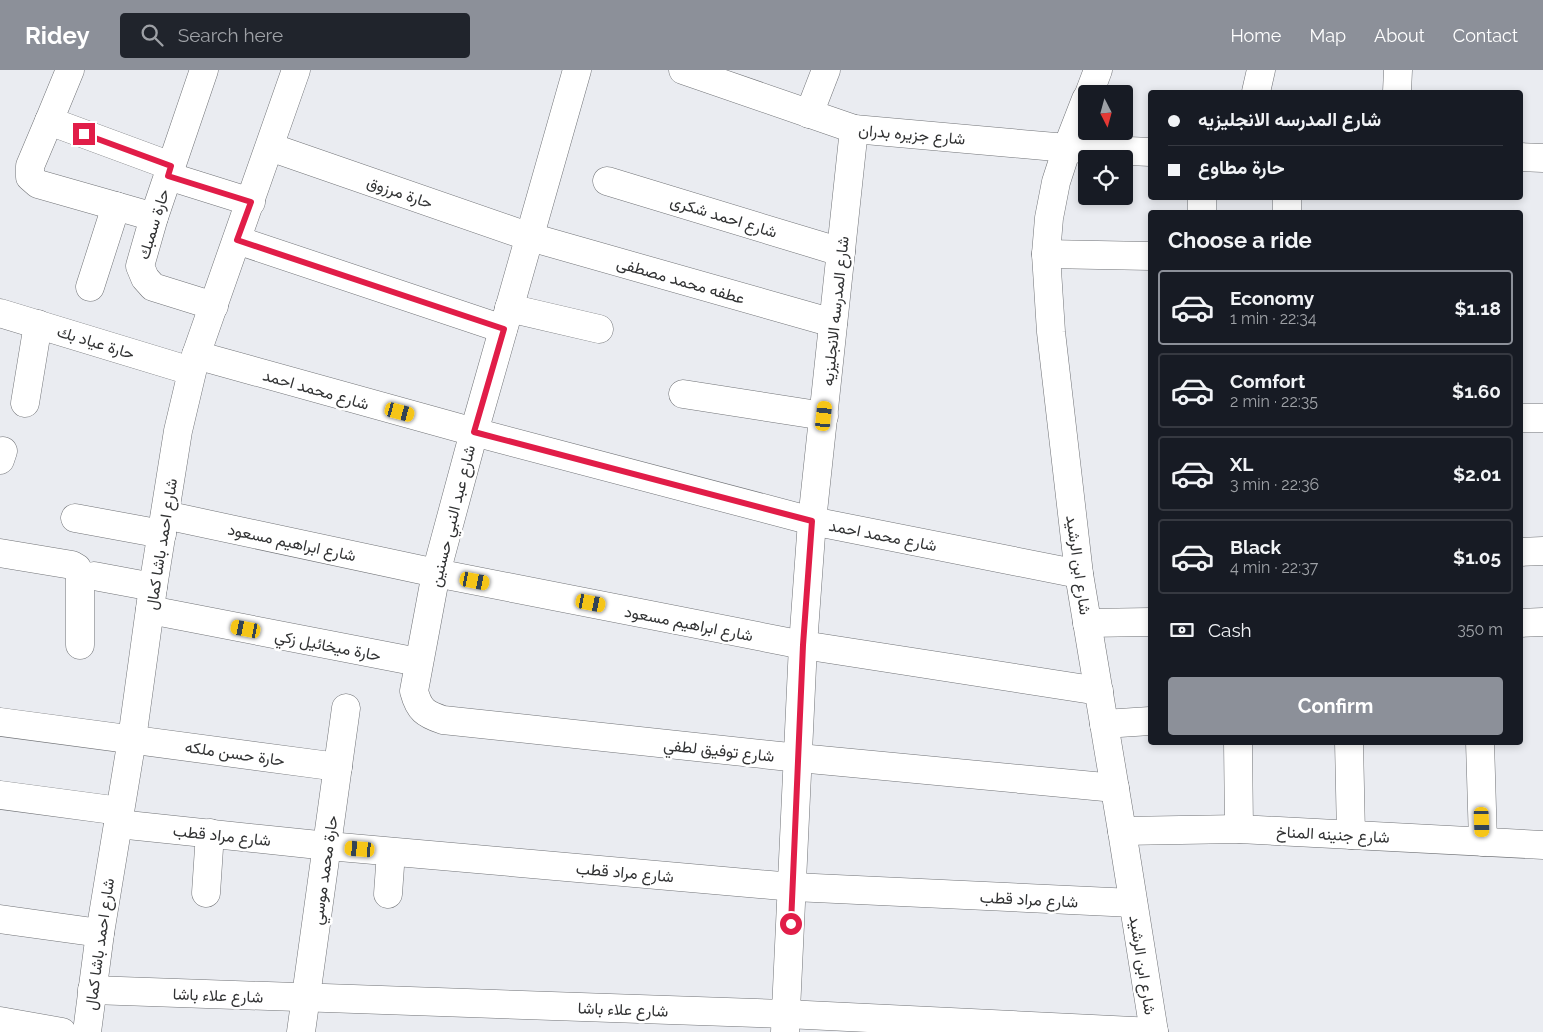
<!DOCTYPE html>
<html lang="en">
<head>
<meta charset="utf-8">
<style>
  body { margin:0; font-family:Raleway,Vazirmatn,sans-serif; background:#20242c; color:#f1f3f6; height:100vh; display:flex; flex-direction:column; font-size:19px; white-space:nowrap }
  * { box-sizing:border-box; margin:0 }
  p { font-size:16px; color:#9ea1a6 }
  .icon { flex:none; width:28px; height:28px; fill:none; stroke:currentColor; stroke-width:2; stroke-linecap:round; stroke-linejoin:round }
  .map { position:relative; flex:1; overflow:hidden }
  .details { position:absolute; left:1148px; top:140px; width:375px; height:535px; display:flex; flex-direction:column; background:#171b24; border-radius:5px; box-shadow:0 2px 8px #0003 }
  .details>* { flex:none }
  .top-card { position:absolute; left:1148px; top:20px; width:375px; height:110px; border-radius:5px; box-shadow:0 2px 8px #0003; display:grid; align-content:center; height:110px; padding:0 20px; background:#171b24 }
  .needle { width:32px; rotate:174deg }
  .fabs { position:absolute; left:1078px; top:15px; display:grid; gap:10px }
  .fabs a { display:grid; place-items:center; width:55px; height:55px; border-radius:5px; background:#171b24; box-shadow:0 2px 8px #0003; font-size:25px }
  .end { position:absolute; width:22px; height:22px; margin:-11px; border:6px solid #e11d48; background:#fff; box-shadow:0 0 0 2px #fff }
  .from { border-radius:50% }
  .car { position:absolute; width:15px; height:30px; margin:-15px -8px; border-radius:6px; box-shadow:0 0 4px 1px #0007; background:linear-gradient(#f5c518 24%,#345 0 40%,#f5c518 0 76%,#345 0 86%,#f5c518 0) }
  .top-card b { display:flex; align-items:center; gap:18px; height:48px; font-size:19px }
  .top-card b+b { border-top:1px solid #363941 }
  .top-card i { width:12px; height:12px; background:#f1f3f6 }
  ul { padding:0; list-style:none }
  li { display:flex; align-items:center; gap:15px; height:75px; margin:0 10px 8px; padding:0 10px; border:2px solid #363941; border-radius:5px }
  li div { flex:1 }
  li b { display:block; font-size:19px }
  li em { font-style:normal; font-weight:700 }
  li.selected { border-color:#8c9099 }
  li>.icon { width:45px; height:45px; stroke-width:1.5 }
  h2 { padding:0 20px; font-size:22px; line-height:60px }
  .pay { display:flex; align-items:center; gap:12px; height:55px; padding:0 20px; font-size:19px }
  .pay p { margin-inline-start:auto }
  .primary-button { display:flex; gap:10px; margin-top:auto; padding:10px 20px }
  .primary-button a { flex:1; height:58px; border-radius:5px; background:#8c9099; color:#fff; font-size:20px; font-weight:700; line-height:58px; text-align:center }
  header { display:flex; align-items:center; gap:30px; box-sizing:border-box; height:70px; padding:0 25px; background:#8c9099; color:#fff }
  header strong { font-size:24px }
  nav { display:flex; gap:28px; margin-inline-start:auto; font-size:18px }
  .search { width:350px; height:45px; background:#20242c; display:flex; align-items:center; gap:12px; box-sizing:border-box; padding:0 18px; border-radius:5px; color:#9ea1a6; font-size:19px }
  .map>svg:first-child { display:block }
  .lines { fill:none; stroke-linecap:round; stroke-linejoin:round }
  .minor-casing { stroke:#717377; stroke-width:29 }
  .minor { stroke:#fff; stroke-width:28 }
  .route { stroke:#e11d48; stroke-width:6 }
  .labels { text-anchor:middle; stroke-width:5; stroke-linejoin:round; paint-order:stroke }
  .street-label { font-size:16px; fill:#313233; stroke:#fff }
</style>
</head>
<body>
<header>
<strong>Ridey</strong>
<div class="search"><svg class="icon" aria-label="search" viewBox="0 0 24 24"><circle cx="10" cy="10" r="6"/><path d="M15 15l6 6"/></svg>Search here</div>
<nav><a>Home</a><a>Map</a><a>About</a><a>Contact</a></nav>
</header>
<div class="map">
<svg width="1543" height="962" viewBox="0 0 1543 962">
  <rect width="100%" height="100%" fill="#eaecf1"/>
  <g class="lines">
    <defs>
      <g id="minor">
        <path d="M70 0 49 51 171 96"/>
        <path d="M204 0 154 147 140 196 145 208 153 217 214 236"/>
        <path d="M577 0 474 362 436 503 414 621C419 640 425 644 443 650L799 688 1115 718"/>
        <path d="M683 0 854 59 1067 78 1150 82"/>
        <path d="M1256 22 1261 0"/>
        <path d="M1397 22 1398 0"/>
        <path d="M1089 24 1098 0"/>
        <path d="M1086 29 1067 78 1056 112 1049 148 1046 184 1051 262 1079 504 1122 761 1154 962"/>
        <path d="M809 44 826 0"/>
        <path d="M49 51 30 96V107L38 114 154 147"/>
        <path d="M270 77 530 167 833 253"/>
        <path d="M1520 87 1543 88"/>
        <path d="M168 106 251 132"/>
        <path d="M607 111 841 182"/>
        <path d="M1202 128V142"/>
        <path d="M1287 128V142"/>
        <path d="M237 170 503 259"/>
        <path d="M1046 184 1150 186"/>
        <path d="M90 217 116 136"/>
        <path d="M509 238 599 259"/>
        <path d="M0 243 191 301"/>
        <path d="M196 285 474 362 812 451 1079 504"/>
        <path d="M683 324 824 346"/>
        <path d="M25 333 38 254"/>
        <path d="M1520 348H1543"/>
        <path d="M0 390 3 381"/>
        <path d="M165 445 436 503 803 575 1099 621"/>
        <path d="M75 448 162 464"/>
        <path d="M1520 482 1543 481"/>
        <path d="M0 483 72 495 77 498 80 508V575"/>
        <path d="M94 506 153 517"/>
        <path d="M150 540 418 592"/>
        <path d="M1087 553 1150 552"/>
        <path d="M1520 553 1543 552"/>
        <path d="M0 652 338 697"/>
        <path d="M1104 654 1150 651"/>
        <path d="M1238 672 1239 759"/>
        <path d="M1349 672 1351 765"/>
        <path d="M1480 672 1483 772"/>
        <path d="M0 725 120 741"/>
        <path d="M118 754 328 776 793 817 1133 833"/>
        <path d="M1122 761 1239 759 1543 775"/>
        <path d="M206 823 210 763"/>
        <path d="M388 824 391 782"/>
        <path d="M0 849 100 863"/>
        <path d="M92 920 786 944 1154 962"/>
        <path d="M0 951 62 962"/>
        <path d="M87 962 100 863 132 669 153 517 178 361 196 285 296 0"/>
        <path d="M301 962 346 638"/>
        <path d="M785 962 803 575 812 451 854 59"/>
      </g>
    </defs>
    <use href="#minor" class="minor-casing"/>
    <use href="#minor" class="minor"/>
  </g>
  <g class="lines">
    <path class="route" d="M84 64 171 96 168 106 251 132 237 170 504 259 474 362 812 451 803 575 791 854"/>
  </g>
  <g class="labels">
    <g class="street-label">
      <text transform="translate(912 64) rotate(5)" y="6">شارع جزيره بدران</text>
      <text transform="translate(400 122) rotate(19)" y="6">حارة مرزوق</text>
      <text transform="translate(724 146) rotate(17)" y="6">شارع احمد شكرى</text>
      <text transform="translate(153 154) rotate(-73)" y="6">حارة سمبك</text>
      <text transform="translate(681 210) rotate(16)" y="6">عطفه محمد مصطفى</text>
      <text transform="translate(835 241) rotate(-84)" y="6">شارع المدرسه الانجليزيه</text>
      <text transform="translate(96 272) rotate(17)" y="6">حارة عياد بك</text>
      <text transform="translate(316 319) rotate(16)" y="6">شارع محمد احمد</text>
      <text transform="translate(452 446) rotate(-76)" y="6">شارع عبد النبي حسنين</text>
      <text transform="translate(883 465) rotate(11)" y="6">شارع محمد احمد</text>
      <text transform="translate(292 472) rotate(12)" y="6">شارع ابراهيم مسعود</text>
      <text transform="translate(161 474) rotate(-81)" y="6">شارع احمد باشا كمال</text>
      <text transform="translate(1079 495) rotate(82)" y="6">شارع ابن الرشيد</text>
      <text transform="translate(689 553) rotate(11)" y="6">شارع ابراهيم مسعود</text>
      <text transform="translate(328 575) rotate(11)" y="6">حارة ميخائيل زكي</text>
      <text transform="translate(719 680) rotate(6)" y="6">شارع توفيق لطفي</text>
      <text transform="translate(235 683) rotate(8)" y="6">حارة حسن ملكه</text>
      <text transform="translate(1333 764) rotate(3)" y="6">شارع جنينه المناخ</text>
      <text transform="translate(222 765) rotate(6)" y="6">شارع مراد قطب</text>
      <text transform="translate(324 800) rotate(-82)" y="6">حارة محمد موسي</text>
      <text transform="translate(625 802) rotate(5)" y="6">شارع مراد قطب</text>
      <text transform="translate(1029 829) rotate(3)" y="6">شارع مراد قطب</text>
      <text transform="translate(99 874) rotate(-82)" y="6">شارع احمد باشا كمال</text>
      <text transform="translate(1143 895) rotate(81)" y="6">شارع ابن الرشيد</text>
      <text transform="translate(218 925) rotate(2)" y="6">شارع علاء باشا</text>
      <text transform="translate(623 939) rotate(2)" y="6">شارع علاء باشا</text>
    </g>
  </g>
</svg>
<div class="fabs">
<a><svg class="needle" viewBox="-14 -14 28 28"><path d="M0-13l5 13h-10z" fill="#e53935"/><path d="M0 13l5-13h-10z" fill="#9ea1a6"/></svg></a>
<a><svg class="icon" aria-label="locate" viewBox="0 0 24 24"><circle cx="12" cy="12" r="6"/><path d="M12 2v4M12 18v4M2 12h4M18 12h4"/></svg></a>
</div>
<i class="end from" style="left:791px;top:854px"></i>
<i class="end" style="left:84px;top:64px"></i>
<i class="car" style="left:400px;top:342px;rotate:105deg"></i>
<i class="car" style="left:824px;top:346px;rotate:6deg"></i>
<i class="car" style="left:475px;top:511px;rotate:101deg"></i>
<i class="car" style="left:591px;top:533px;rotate:101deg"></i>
<i class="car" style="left:246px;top:559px;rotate:281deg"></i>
<i class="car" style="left:1482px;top:752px;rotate:178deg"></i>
<i class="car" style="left:360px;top:779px;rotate:275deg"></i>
<div class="top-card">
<b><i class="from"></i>شارع المدرسه الانجليزيه</b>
<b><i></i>حارة مطاوع</b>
</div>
<section class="details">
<h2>Choose a ride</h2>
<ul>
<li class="selected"><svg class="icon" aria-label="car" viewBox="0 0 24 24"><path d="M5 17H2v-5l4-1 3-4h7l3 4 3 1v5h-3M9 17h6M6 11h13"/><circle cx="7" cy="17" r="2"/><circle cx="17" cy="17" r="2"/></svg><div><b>Economy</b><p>1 min · 22:34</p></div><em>$1.18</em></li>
<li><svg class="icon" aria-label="car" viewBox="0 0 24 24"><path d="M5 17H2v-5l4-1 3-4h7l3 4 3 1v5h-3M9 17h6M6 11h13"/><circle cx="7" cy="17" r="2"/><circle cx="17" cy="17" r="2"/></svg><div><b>Comfort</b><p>2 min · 22:35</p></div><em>$1.60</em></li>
<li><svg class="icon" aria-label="car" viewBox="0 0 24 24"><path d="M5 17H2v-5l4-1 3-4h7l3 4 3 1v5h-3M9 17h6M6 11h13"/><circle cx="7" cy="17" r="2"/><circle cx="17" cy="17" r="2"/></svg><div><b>XL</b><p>3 min · 22:36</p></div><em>$2.01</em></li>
<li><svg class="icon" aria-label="car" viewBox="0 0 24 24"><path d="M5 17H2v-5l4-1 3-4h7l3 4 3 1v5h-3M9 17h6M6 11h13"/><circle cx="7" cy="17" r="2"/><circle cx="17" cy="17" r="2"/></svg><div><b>Black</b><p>4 min · 22:37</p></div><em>$1.05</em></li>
</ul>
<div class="pay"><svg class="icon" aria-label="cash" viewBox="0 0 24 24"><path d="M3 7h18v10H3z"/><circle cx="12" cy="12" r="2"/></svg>Cash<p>350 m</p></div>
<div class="primary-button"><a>Confirm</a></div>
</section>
</div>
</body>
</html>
